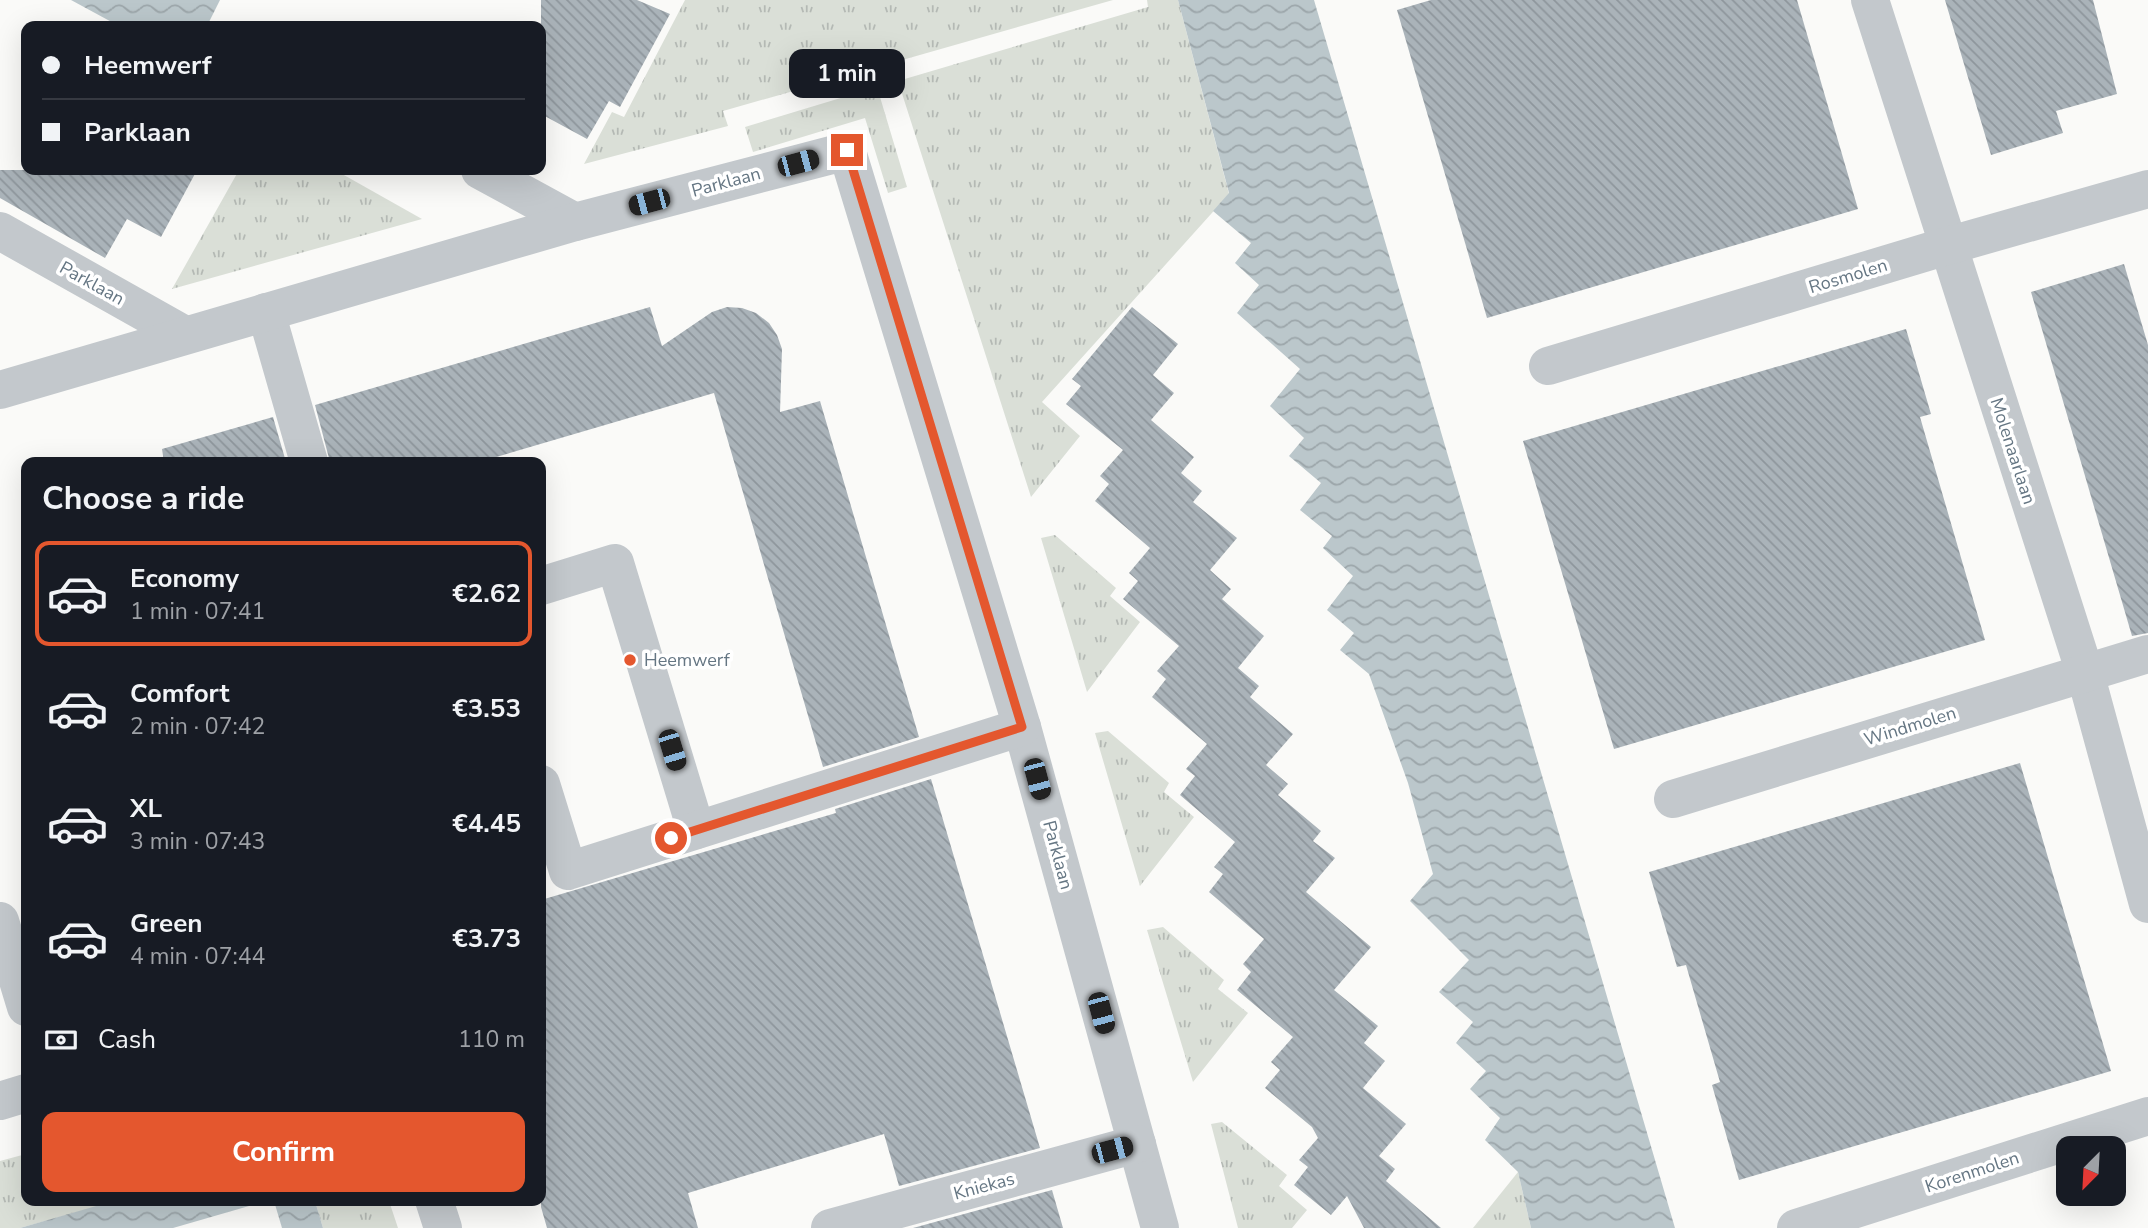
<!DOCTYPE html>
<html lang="en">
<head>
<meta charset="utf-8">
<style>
  body { margin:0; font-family:"Nunito Sans",sans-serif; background:#20242c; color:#f1f3f6; height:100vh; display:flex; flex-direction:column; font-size:26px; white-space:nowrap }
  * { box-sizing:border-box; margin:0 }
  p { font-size:23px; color:#9ea1a6 }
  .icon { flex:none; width:38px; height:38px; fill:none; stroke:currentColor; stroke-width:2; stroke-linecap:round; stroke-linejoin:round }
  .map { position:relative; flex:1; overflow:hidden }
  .sheet { position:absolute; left:21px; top:457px; width:525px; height:749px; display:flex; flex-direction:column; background:#171b24; border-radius:14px; box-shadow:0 7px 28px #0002 }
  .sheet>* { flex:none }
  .top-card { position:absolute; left:21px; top:21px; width:525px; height:154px; border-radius:14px; box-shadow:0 7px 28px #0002; display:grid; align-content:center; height:154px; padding:0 21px; background:#171b24 }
  .needle { width:46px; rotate:204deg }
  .buttons { position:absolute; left:2056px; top:1136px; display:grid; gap:14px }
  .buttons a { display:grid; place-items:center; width:70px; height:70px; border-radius:14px; background:#171b24; box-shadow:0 7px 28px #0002; font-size:35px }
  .end { position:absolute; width:32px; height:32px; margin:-16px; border:9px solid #e4572e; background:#fff; box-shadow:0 0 0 4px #fff }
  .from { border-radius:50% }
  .bubble { position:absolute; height:49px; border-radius:14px; background:#171b24; box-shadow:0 7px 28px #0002; font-size:23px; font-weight:700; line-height:49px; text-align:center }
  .car { position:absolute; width:21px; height:42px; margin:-21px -10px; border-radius:9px; box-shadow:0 0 5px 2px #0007; background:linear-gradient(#222 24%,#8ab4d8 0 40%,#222 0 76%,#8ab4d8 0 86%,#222 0) }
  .top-card b { display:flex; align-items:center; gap:24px; height:66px; font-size:26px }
  .top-card b+b { border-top:2px solid #363941 }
  .top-card i { width:18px; height:18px; background:#f1f3f6 }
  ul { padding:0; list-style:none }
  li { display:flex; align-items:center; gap:21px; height:105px; margin:0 14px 10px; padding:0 7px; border:4px solid transparent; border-radius:14px }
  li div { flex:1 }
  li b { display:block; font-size:26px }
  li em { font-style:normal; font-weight:700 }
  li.on { border-color:#e4572e }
  li>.icon { width:63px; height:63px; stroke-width:1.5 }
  h2 { padding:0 21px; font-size:32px; line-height:84px }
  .pay { display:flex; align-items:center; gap:18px; height:77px; padding:0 21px; font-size:26px }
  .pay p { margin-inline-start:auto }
  .action { display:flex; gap:14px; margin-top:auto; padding:14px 21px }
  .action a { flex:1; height:80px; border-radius:14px; background:#e4572e; color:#fff; font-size:28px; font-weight:700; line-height:80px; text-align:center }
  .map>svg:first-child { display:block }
  .grass { fill:url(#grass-tufts) }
  .water { fill:url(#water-waves) }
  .building { fill:url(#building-back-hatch) }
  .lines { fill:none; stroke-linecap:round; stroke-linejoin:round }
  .street { stroke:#c3c8cc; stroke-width:38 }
  .route { stroke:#e4572e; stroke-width:9 }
  .poi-dot { fill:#e4572e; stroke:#fff; stroke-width:2.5 }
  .labels { text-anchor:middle; stroke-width:7; stroke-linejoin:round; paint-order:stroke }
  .street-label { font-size:18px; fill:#657683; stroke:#fff }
  .poi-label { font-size:18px; fill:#657683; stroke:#fff; text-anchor:start }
</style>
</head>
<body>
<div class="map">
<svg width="2148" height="1228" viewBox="0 0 2148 1228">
  <defs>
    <pattern id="grass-tufts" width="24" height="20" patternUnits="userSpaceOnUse" patternTransform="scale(1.75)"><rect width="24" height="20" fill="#dadfd7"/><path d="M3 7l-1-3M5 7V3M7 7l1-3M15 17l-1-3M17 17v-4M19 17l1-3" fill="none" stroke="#b4b9b4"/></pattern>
    <pattern id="water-waves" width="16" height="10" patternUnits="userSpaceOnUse" patternTransform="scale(1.75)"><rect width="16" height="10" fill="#bbc7cb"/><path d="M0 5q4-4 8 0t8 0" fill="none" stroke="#9ca6aa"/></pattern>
    <pattern id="building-back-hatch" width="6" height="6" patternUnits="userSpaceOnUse" patternTransform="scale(1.75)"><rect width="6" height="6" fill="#aab3b9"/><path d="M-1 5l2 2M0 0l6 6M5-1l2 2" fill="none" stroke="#8e969c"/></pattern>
  </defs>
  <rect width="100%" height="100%" fill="#fafaf8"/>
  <g class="grass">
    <path d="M685 0H1113L723 111 728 126 584 164 612 112 624 117Z"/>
    <path d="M1147 0H1178L1229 194 1042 402 1080 436 1031 497 898 81 1148 7Z"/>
    <path d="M877 87 907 187 888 193 865 118 753 152 745 127Z"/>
    <path d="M239 170H335L422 219 172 289Z"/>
    <path d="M1055 535 1116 588 1110 596 1140 622 1087 692 1041 538Z"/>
    <path d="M1108 731 1169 783 1164 792 1194 817 1140 886 1095 733Z"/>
    <path d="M1163 927 1224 980 1218 989 1248 1013 1193 1082 1147 930Z"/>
    <path d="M1222 1122 1287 1175 1279 1186 1307 1210 1292 1228H1238L1211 1124Z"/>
    <path d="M26 1154V1200L117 1201 20 1228H0V1161Z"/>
    <path d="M1518 1172 1531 1228H1473Z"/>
    <path d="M315 1201H389L398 1228H323Z"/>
  </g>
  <g class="water">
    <path d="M71 0H220L207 26H119Z"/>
    <path d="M1178 0H1314L1675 1228H1531L1518 1172 1485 1140 1500 1118 1470 1089 1486 1071 1456 1043 1473 1022 1439 992 1469 960 1410 901 1433 874 1408 783 1369 674 1340 650 1354 633 1327 610 1353 576 1323 548 1332 536 1300 510 1321 483 1289 456 1304 438 1270 406 1300 369 1237 313 1259 285 1235 263 1251 243 1213 211 1229 193Z"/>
    <path d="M117 1200H266V1201L173 1228H20Z"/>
    <path d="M274 1201H315L323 1228H282Z"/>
  </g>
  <g class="building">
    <path d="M541 0H637L670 14 620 107 609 101 587 139 541 114Z"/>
    <path d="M1431 0H1797L1858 209 1487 318 1397 10Z"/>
    <path d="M1945 0H2093L2117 94 2056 111 2063 133 1991 155Z"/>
    <path d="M0 170H197L161 237 127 219 105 258 0 198Z"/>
    <path d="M2124 264 2148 345V633L2132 636 2031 292Z"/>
    <path d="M650 307 662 346 712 312 727 307 742 308 756 313 769 323 777 335 782 349 780 412 820 401 919 737 823 767 714 393 479 462H330L315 405Z"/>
    <path d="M1132 307 1178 344 1153 375 1174 393 1151 420 1194 457 1181 473 1202 491 1193 502 1237 538 1210 570 1231 589 1222 599 1264 636 1238 668 1259 686 1250 697 1293 734 1266 765 1288 784 1278 795 1321 831 1313 841 1335 858 1306 892 1371 947 1334 990 1378 1026 1364 1043 1385 1061 1363 1088 1406 1124 1379 1156 1395 1169 1386 1181 1441 1228H1364L1347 1196 1331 1215 1294 1185 1308 1167 1299 1160 1318 1138 1312 1127 1265 1088 1280 1070 1271 1062 1293 1037 1237 990 1251 972 1243 964 1264 939 1209 892 1223 874 1214 867 1235 842 1180 795 1195 776 1186 769 1207 744 1152 697 1166 679 1157 671 1179 646 1123 599 1138 581 1129 573 1150 548 1095 501 1109 484 1100 476 1123 450 1066 404 1081 386 1072 379Z"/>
    <path d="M1906 329 1931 414 1920 417 1985 640 1614 749 1523 441Z"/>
    <path d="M273 417 286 462H164L162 449Z"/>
    <path d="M2020 763 2111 1071 1739 1180 1712 1085 1720 1082 1686 965 1677 967 1649 872Z"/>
    <path d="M931 779 1040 1148 899 1186 884 1134 688 1193 698 1228H547L541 1207V900L836 813 835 809Z"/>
    <path d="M1052 1190 1063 1228H913Z"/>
  </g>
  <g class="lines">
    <g class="street">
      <path d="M1870 0 2085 673 2148 904"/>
      <path d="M480 170 575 222"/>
      <path d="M0 231 185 335"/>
      <path d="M266 312 309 462"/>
      <path d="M1548 366 1947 246 2148 189"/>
      <path d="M0 390 575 222 847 151 1022 727 1160 1228"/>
      <path d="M541 586 615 563 696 830"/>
      <path d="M541 784 568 871 1022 727"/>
      <path d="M1673 799 2148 654"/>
      <path d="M0 921 26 1007"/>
      <path d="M0 1101 26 1093"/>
      <path d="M434 1200 443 1228"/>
      <path d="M830 1228 1137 1144"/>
      <path d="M1796 1228 2148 1116"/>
    </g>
  </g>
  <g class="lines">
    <path class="route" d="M671 838 1022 727 847 150"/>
  </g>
  <circle class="poi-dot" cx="630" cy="660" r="7"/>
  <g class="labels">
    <g class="street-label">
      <text transform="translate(726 182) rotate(-15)" y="6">Parklaan</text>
      <text transform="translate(1848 276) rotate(-17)" y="6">Rosmolen</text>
      <text transform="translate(92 283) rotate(29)" y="6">Parklaan</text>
      <text transform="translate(2013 451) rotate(72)" y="6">Molenaarlaan</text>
      <text transform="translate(1910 726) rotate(-17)" y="6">Windmolen</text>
      <text transform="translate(1058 855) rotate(75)" y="6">Parklaan</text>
      <text transform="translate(1972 1172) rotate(-18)" y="6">Korenmolen</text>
      <text transform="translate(984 1186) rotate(-15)" y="6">Kniekas</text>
    </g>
    <g class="poi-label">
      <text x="644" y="666">Heemwerf</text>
    </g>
  </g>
</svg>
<div class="buttons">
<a><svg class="needle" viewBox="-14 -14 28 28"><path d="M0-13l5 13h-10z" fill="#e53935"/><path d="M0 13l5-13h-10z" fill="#9ea1a6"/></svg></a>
</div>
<i class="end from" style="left:671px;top:838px"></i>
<i class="end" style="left:847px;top:150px"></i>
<div class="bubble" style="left:789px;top:49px;width:116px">1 min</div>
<i class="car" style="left:798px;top:163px;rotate:75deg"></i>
<i class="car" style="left:649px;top:202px;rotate:255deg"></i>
<i class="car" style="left:672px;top:750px;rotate:163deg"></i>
<i class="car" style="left:1037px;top:779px;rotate:165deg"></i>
<i class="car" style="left:1101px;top:1013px;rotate:165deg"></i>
<i class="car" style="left:1112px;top:1150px;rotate:75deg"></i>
<div class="top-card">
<b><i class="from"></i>Heemwerf</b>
<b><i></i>Parklaan</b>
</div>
<section class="sheet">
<h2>Choose a ride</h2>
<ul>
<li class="on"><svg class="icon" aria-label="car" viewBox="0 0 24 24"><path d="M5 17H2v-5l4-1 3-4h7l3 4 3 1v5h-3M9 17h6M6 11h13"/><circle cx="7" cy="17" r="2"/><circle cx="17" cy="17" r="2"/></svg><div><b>Economy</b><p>1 min · 07:41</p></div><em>€2.62</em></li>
<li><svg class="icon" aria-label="car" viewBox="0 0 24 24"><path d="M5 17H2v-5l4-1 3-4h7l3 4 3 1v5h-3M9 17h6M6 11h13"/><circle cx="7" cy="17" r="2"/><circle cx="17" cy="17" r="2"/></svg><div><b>Comfort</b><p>2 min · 07:42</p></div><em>€3.53</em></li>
<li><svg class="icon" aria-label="car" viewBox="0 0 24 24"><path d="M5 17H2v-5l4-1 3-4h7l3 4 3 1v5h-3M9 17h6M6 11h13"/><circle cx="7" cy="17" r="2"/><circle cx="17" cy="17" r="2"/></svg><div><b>XL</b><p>3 min · 07:43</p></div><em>€4.45</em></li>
<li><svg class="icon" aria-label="car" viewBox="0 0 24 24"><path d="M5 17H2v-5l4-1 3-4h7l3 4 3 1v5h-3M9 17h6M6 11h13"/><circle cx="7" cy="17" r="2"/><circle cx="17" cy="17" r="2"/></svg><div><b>Green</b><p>4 min · 07:44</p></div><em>€3.73</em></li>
</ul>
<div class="pay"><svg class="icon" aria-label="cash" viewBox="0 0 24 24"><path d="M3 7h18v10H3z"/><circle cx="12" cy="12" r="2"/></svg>Cash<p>110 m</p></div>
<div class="action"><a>Confirm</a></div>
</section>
</div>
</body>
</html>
